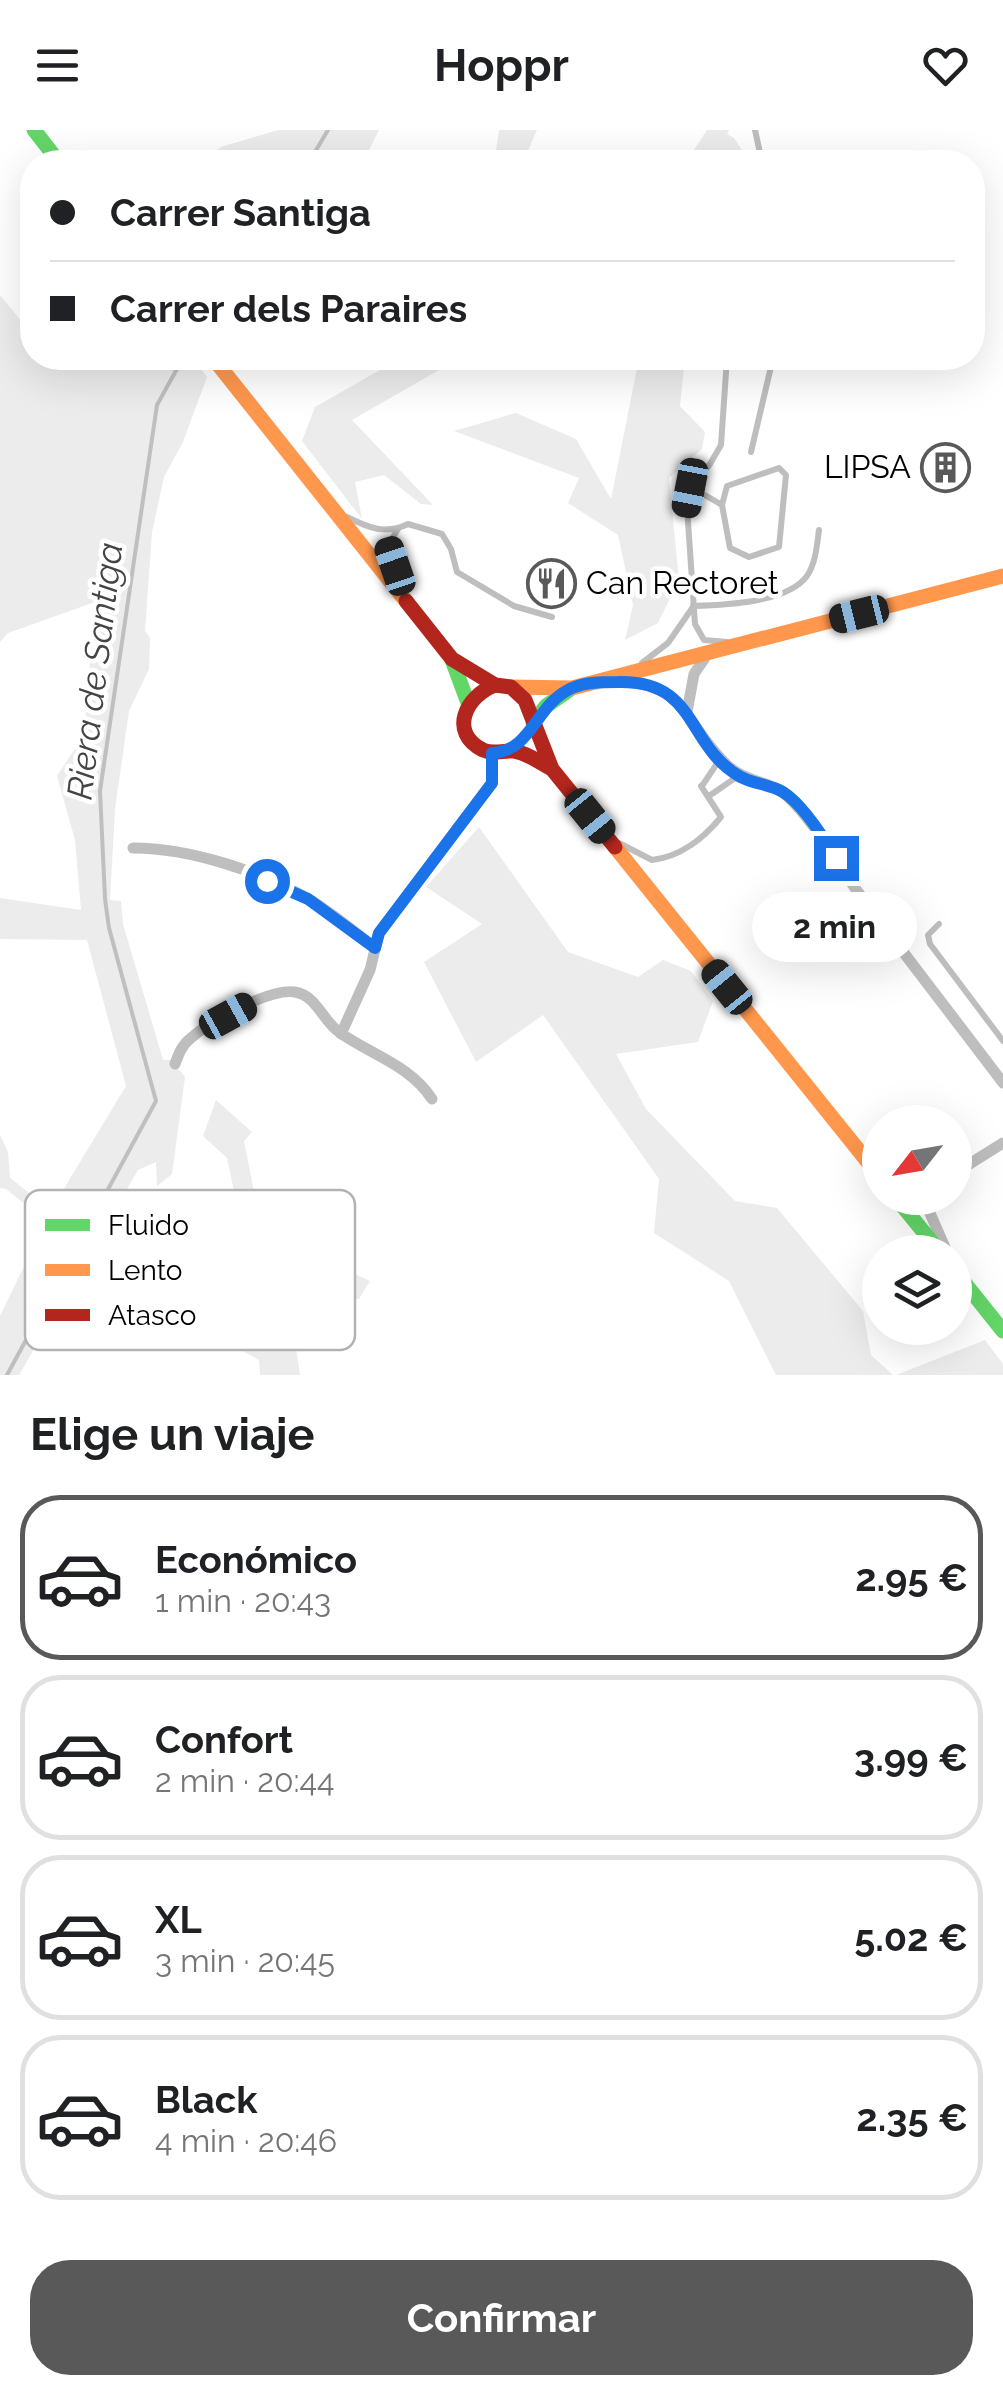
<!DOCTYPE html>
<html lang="es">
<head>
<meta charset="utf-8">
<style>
  body { margin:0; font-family:Raleway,sans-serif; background:#f2f2f2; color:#202124; height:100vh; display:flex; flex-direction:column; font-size:38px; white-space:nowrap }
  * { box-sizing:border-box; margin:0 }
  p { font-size:32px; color:#757577 }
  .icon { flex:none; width:55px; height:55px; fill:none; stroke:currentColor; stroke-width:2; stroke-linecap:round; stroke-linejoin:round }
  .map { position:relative; height:1245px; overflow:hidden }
  .details { display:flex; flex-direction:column; background:#fff; flex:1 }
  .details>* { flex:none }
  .guide { position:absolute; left:20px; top:20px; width:965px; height:220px; border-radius:40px; box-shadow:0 10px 40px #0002; display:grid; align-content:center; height:220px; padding:0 30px; background:#fff }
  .needle { width:65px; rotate:239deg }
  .fabs { position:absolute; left:862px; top:975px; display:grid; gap:20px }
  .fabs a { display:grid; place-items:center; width:110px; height:110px; border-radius:50%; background:#fff; box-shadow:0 10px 40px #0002; font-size:50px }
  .end { position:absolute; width:45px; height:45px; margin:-22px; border:12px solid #1a73e8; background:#fff; box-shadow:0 0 0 5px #fff }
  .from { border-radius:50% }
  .bubble { position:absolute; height:70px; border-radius:35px; background:#fff; box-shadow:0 10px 40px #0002; font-size:32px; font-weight:700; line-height:70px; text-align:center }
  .car { position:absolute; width:30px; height:60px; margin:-30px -15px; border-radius:12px; box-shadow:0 0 8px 2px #0007; background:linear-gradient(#222 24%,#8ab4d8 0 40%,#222 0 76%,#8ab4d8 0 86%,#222 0) }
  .guide b { display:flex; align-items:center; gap:35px; height:95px; font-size:38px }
  .guide b+b { border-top:2px solid #e0e0e0 }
  .guide i { width:25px; height:25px; background:#202124 }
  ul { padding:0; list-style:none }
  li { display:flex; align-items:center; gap:30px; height:165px; margin:0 20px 15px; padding:0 10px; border:5px solid #e0e0e0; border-radius:40px }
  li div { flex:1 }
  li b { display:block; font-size:38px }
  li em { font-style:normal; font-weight:700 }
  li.current { border-color:#595959 }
  li>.icon { width:90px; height:90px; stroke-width:1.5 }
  h2 { padding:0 30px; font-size:45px; line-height:120px }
  .button { display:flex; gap:20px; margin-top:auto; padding:20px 30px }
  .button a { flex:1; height:115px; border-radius:40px; background:#595959; color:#fff; font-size:40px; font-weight:700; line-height:115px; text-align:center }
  header { display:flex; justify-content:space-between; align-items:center; height:130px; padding:0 30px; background:#fff; font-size:45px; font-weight:700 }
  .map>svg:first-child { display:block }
  .green { fill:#ececec }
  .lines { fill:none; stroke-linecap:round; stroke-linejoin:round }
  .stream { stroke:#bfbfbf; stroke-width:4 }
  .lane { stroke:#bebebe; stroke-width:6 }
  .street { stroke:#bebebe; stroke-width:11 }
  .fast { stroke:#63d668; stroke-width:15 }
  .slow { stroke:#ff974d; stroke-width:15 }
  .jam { stroke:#b3261e; stroke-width:15 }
  .route { stroke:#1a73e8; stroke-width:12 }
  .labels { text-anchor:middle; stroke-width:9; stroke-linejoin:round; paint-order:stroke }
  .poi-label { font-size:32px; fill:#000; stroke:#fff; text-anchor:end }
  .water-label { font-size:35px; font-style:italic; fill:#444; stroke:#fff }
  .key { fill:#fff; stroke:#b2b2b2; stroke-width:2.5 }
  .key-label { font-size:28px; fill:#000 }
</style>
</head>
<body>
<header><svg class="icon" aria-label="menu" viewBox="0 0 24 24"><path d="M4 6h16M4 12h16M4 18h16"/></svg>Hoppr<svg class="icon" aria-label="heart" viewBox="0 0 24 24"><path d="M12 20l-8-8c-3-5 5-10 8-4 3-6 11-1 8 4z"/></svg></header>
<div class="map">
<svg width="1003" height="1245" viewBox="0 0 1003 1245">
  <rect width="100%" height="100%" fill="#fff"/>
  <g class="green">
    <path d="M278 0H379L363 32H203L221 17Z"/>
    <path d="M499 0H537L523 32H484L496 20Z"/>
    <path d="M707 0H729L727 4 734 8 750 32H686Z"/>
    <path d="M0 165 32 204V228H193L207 247 183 312 164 347 152 402 145 501 150 508 149 539 129 581 115 679 110 770 121 771 123 794 163 930H171L185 947 172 1044 157 1056 156 1032 138 1040 19 1245H0V1186L46 1091 6 1059 0 1058V1005L8 1022 10 1048 51 1080 126 956 87 810 0 809V768L81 780 75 710 57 646 84 605 95 472 8 503 0 512Z"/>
    <path d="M401 228H460L352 290 433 375 421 374 384 345 355 352 362 389 302 311 315 277Z"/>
    <path d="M639 228H685L680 276 705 302 702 319 669 348 679 450 658 493 625 510 633 475 618 405 568 373 579 348 454 301 516 283 576 309 611 369Z"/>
    <path d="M479 697 568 822 638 847 663 830 691 841 713 871 698 912 616 924 646 979 735 1071 777 1078 863 1181 871 1225 893 1245H776L729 1151 654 1103 659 1049 543 885 476 932 424 832 482 794 426 757Z"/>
    <path d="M216 970 252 1002 244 1011 263 1107 286 1138 303 1120 370 1151 359 1169 295 1164 290 1178 300 1245H260L259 1230 202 1199 103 1192 82 1162 199 1181 246 1198 260 1184 227 1028 203 1006Z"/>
    <path d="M985 1210 1003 1234V1245H896Z"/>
  </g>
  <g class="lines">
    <g class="stream">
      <path d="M309 32 328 0"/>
      <path d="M7 1245 156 971 109 798 105 769 100 661 157 275 183 228"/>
    </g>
    <g class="lane">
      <path d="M755 0 762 32"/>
      <path d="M727 228 721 315 710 334 691 357 687 377 695 494 704 510 727 512"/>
      <path d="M751 322 773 228"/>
      <path d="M691 357 722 375 730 418 749 427 779 417 786 345 779 338 727 356 722 375"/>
      <path d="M347 387C369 398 385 405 408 394L442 404 451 419 457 442 514 476 552 487"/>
      <path d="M398 399 388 415 405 460"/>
      <path d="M693 476C725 475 787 473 807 446 816 433 817 414 819 400"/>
      <path d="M642 533 668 513 693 477"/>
      <path d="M702 656 720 629"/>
      <path d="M709 666 738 646"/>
      <path d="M619 713 652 730C680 727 704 708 721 687L701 656"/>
      <path d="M939 794 928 805 930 814 1003 911"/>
    </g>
    <g class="street">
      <path d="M612 552C687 550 682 592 727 635 745 652 771 651 787 666 816 694 833 727 855 758 904 824 954 888 1003 953"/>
      <path d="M687 582 694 544 709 522"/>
      <path d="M133 718C190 718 263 742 312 771 334 785 355 802 375 818"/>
      <path d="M341 904 370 840 379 803 492 653V623"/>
      <path d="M175 934C179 923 182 915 191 908 210 891 270 858 295 862 317 866 322 890 339 902 371 925 410 935 432 969"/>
      <path d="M955 1043 1003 1013"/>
      <path d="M937 1068 929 1081 947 1122"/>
    </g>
    <g class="fast">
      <path d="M34 0 59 32"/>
      <path d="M452 530 468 573"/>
      <path d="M533 593 546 576 569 560"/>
      <path d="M896 1068 940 1122"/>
      <path d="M955 1141 1003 1201"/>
    </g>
    <g class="slow">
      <path d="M213 228 406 471"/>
      <path d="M511 557 572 558 1003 446"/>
      <path d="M615 717 880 1047"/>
    </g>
    <g class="jam">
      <path d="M406 471 452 529 495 555 511 557 525 570 552 639 615 717"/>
      <path d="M495 555C466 566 448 602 483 620 494 625 503 620 514 621 527 623 539 632 550 638"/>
    </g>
  </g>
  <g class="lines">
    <path class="route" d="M267 751 308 769 375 818 379 803 492 653V623C533 621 535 574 572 558 586 552 602 552 618 552 698 550 685 614 739 646 752 654 770 654 783 662 802 674 824 708 836 728"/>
  </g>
  <defs>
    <symbol id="building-ring" viewBox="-11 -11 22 22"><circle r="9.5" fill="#fff" stroke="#595959" stroke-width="1.5"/><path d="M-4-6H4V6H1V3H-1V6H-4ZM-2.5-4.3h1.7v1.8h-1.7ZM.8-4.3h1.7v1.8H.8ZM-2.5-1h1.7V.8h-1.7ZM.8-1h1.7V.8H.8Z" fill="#595959"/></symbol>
    <symbol id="restaurant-ring" viewBox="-11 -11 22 22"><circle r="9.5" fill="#fff" stroke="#595959" stroke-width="1.5"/><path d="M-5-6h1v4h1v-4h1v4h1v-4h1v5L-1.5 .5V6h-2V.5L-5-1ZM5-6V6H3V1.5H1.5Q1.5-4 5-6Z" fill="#595959"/></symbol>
  </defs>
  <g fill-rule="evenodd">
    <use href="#building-ring" x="918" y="310" width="55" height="55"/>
    <use href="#restaurant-ring" x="524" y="426" width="55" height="55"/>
  </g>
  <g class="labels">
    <g class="poi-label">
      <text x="911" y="348">LIPSA</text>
      <text x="586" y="464" text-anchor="start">Can Rectoret</text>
    </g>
    <g class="water-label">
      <text transform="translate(95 541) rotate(-83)" y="12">Riera de Santiga</text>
    </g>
  </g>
  <rect x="25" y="1060" width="330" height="160" rx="15" class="key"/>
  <rect x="45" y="1089" width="45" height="12" fill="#63d668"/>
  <rect x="45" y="1134" width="45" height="12" fill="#ff974d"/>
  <rect x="45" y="1179" width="45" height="12" fill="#b3261e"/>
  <g class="key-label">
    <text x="108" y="1105">Fluido</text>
    <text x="108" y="1150">Lento</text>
    <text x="108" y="1195">Atasco</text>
  </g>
</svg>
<div class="fabs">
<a><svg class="needle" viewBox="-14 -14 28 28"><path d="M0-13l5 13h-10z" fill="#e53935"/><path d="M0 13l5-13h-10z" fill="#757577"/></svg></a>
<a><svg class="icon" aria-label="layers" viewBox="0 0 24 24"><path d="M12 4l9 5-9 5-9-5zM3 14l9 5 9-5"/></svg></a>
</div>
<i class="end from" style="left:267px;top:751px"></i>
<i class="end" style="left:836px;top:728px"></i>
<div class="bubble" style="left:752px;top:762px;width:165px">2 min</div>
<i class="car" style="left:690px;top:358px;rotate:191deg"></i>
<i class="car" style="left:395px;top:436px;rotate:341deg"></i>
<i class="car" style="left:859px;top:484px;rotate:256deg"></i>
<i class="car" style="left:590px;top:686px;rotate:141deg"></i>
<i class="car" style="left:727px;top:857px;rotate:321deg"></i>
<i class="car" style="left:228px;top:886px;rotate:61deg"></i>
<div class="guide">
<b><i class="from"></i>Carrer Santiga</b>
<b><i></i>Carrer dels Paraires</b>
</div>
</div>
<section class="details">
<h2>Elige un viaje</h2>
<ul>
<li class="current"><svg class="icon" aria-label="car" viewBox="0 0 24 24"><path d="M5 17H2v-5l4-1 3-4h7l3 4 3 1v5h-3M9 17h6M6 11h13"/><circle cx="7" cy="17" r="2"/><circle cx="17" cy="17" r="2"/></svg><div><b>Económico</b><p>1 min · 20:43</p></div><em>2.95 €</em></li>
<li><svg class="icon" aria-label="car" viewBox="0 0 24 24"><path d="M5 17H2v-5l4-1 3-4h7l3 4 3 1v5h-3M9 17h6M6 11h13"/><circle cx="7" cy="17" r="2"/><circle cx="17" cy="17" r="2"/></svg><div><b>Confort</b><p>2 min · 20:44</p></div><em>3.99 €</em></li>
<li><svg class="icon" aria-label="car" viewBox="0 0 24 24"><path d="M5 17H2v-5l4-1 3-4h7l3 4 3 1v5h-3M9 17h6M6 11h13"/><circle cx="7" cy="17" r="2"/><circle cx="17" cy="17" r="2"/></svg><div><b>XL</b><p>3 min · 20:45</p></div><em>5.02 €</em></li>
<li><svg class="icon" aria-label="car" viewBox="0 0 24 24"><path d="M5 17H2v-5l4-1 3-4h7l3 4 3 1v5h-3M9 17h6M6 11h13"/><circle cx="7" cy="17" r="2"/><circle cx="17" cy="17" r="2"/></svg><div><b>Black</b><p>4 min · 20:46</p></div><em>2.35 €</em></li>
</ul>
<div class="button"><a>Confirmar</a></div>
</section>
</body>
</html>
